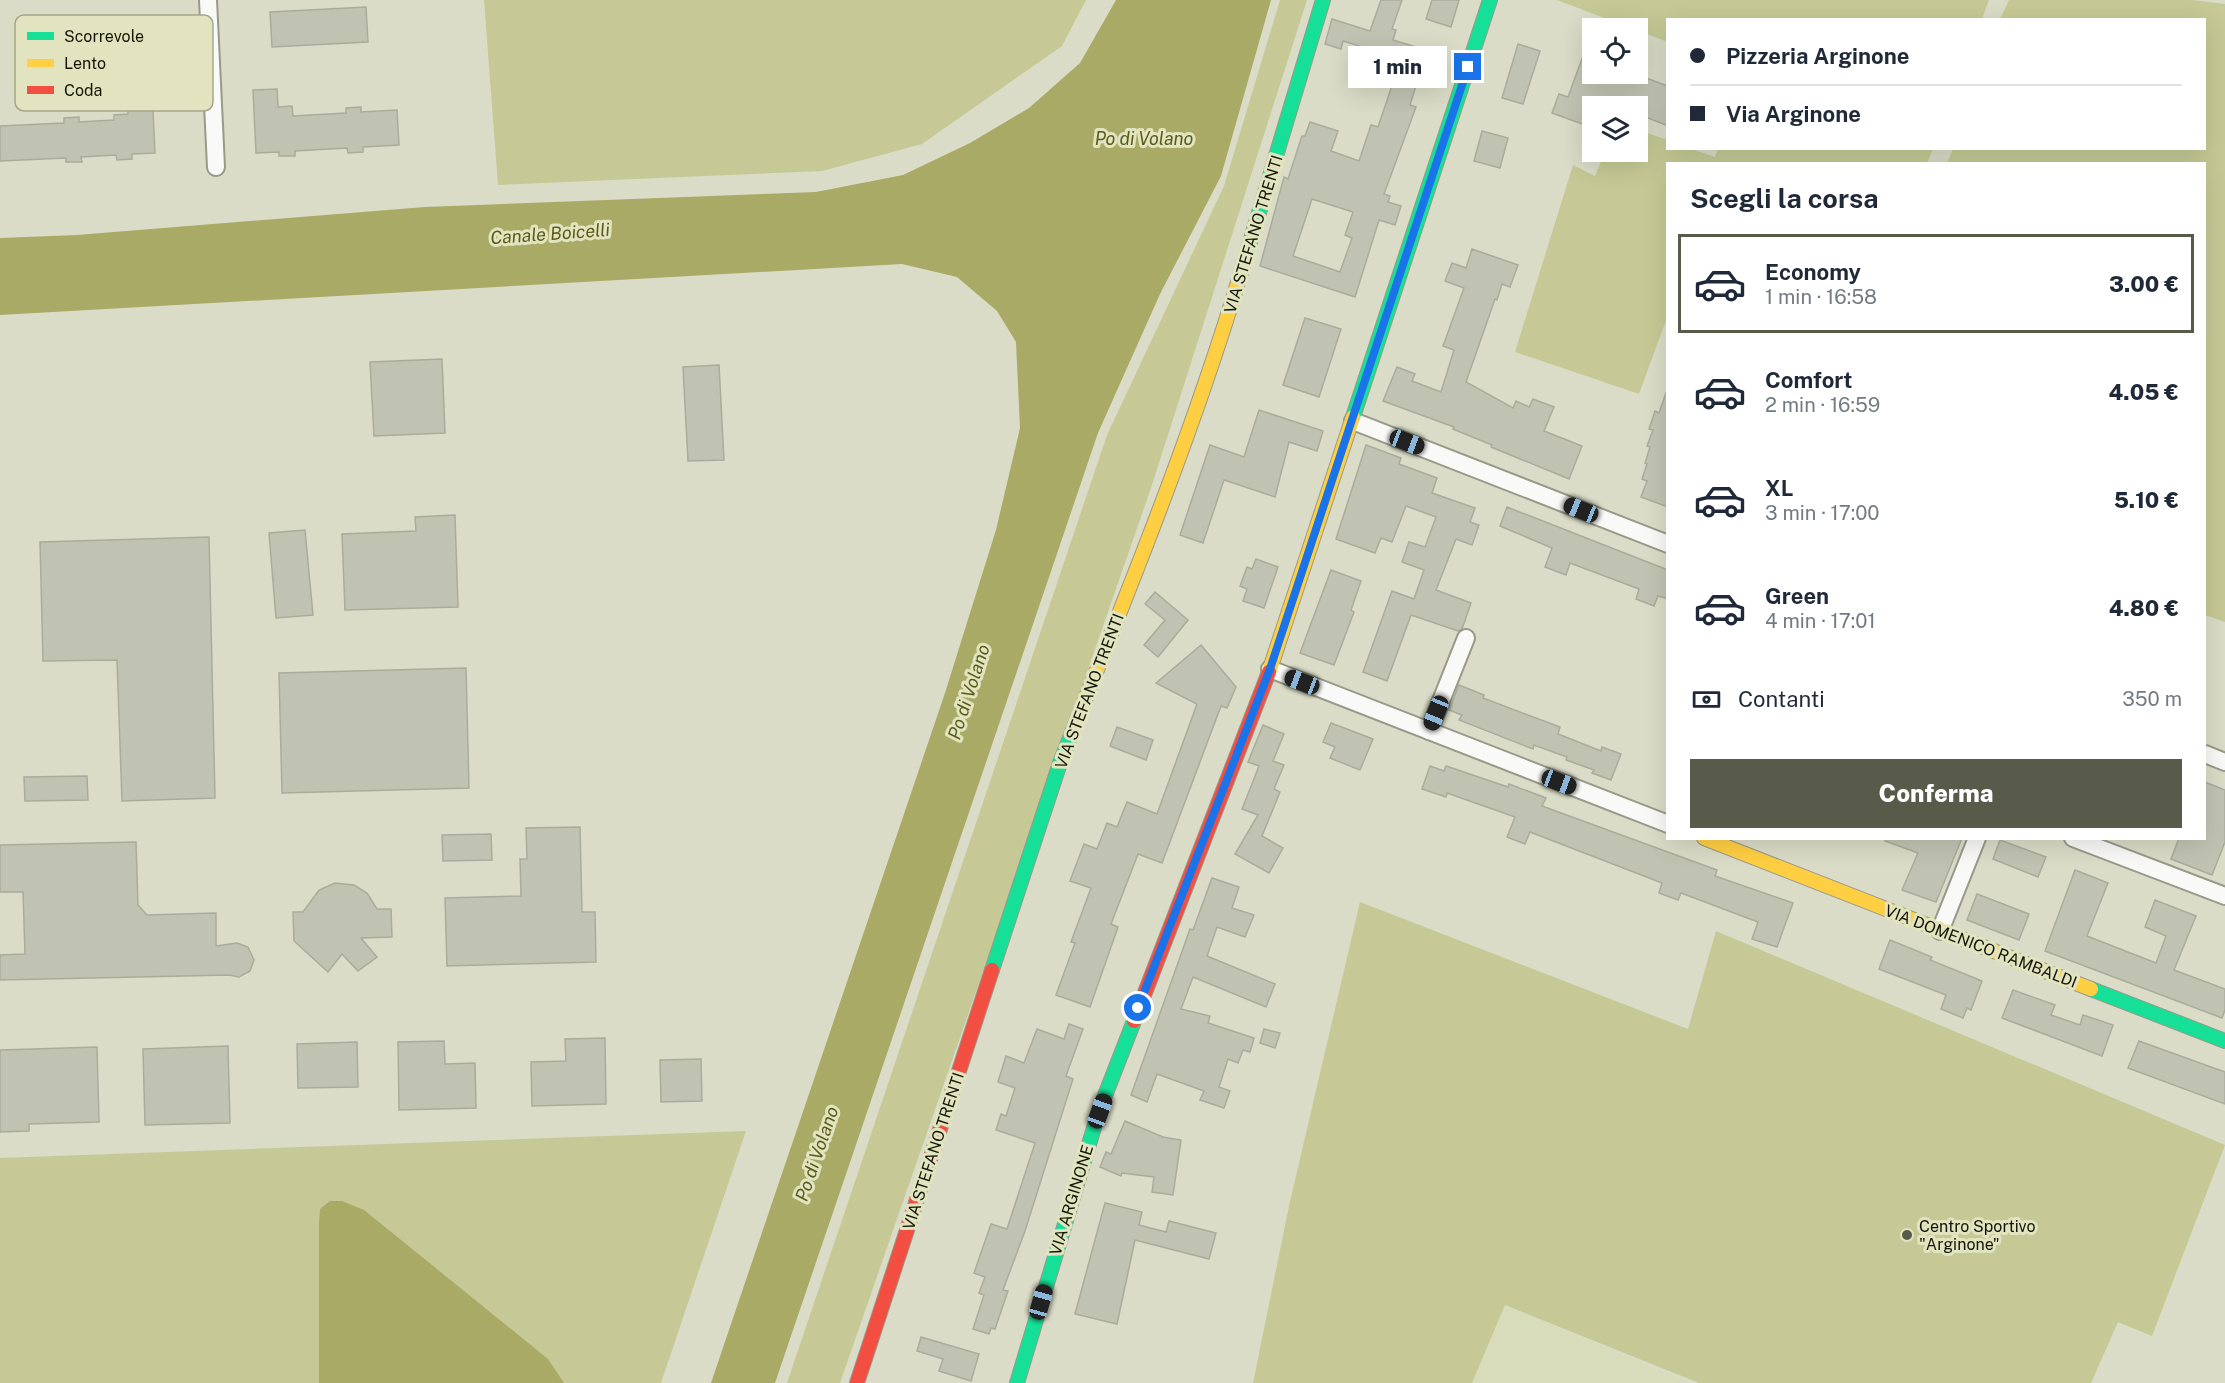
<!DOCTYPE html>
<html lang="it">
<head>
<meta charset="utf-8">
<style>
  body { margin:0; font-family:"Public Sans",sans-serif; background:#f2f2f3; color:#1f2937; height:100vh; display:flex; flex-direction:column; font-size:22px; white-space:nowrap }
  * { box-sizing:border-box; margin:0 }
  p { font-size:20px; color:#747a83 }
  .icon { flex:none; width:33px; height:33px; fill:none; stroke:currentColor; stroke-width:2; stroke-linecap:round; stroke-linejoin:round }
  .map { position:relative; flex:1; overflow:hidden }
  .sheet { position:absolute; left:1666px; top:162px; width:540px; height:678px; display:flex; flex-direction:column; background:#fff; border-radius:0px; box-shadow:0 6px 24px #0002 }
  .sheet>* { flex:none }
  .hud { position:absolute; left:1666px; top:18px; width:540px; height:132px; border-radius:0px; box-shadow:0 6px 24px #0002; display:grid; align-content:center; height:132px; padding:0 24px; background:#fff }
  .buttons { position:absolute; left:1582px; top:18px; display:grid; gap:12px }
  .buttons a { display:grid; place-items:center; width:66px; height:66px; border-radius:0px; background:#fff; box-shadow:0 6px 24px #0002; font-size:30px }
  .end { position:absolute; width:27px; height:27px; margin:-14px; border:8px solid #1a73e8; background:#fff; box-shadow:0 0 0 3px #fff }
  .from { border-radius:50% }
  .bubble { position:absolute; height:42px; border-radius:0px; background:#fff; box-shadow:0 6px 24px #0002; font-size:20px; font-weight:800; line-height:42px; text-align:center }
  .car { position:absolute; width:18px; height:36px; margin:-18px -9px; border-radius:8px; box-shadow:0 0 4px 2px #0007; background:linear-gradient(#222 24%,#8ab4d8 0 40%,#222 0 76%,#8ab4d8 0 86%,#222 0) }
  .hud b { display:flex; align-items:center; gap:21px; height:57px; font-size:22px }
  .hud b+b { border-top:2px solid #e0e1e3 }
  .hud i { width:15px; height:15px; background:#1f2937 }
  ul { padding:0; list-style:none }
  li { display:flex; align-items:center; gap:18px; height:99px; margin:0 12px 9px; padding:0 12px; border:3px solid transparent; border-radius:0px }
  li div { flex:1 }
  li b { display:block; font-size:22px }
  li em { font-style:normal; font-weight:800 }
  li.current { border-color:#595b4a }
  li>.icon { width:54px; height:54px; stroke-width:1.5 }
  h2 { padding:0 24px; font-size:27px; line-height:72px }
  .pay { display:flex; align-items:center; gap:15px; height:66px; padding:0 24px; font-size:22px }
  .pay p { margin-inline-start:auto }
  .cta { display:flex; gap:12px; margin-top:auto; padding:12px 24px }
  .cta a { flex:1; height:69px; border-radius:0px; background:#595b4a; color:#fff; font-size:24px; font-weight:800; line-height:69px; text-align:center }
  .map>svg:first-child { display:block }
  .built { fill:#d9dcba }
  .green { fill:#c6c995 }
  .water { fill:#a8aa66 }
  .building { fill:#c1c3b2; stroke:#aaac9b; stroke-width:1.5; fill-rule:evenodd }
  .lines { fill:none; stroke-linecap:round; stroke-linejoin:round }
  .street-casing { stroke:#989989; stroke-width:20 }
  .fast-casing { stroke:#989989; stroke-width:16 }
  .slow-casing { stroke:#989989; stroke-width:16 }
  .jam-casing { stroke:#989989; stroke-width:16 }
  .street { stroke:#f9faf7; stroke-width:16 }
  .fast { stroke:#16e098; stroke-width:14 }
  .slow { stroke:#ffcf43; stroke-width:14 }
  .jam { stroke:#f24e42; stroke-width:14 }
  .route { stroke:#1a73e8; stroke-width:8 }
  .poi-dot { fill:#595b4a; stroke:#e1e4bf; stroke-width:2 }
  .labels { text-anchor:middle; stroke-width:6; stroke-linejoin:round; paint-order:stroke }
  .street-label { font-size:16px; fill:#141507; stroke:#e1e4bf }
  .poi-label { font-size:16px; fill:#141507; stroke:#e1e4bf; text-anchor:start }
  .water-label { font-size:18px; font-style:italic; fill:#595b1b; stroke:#e1e4bf }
  .key { fill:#e1e4bf; stroke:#a4a688; stroke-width:1.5 }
  .key-label { font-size:16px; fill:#141507 }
</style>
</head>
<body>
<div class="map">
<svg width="2225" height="1383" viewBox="0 0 2225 1383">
  <rect width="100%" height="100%" fill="#dadcc7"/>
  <path class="built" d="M1505 1305 1690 1383H1472Z"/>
  <g class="green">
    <path d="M484 0H1086L1062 46 922 144 822 171 498 185Z"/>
    <path d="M1280 0H1307L1151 488 840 1383H787L1107 435 1224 186Z"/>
    <path d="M1557 0H1989L1982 19 1668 20V42Z"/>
    <path d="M2009 0H2193L2225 4V622L2205 615V164L1947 163 1953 149 2205 148V20L2000 19Z"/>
    <path d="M1638 130 1668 140V148L1691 149 1715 157 1718 148 1933 149 1927 163 1668 164V315L1639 394 1515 352 1573 165 1595 176 1605 152H1638Z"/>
    <path d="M1360 902 1688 1029 1716 931 2225 1145 2152 1336 2118 1322 2091 1383H1699L1505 1305 1472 1383H1253L1289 1206Z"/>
    <path d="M746 1131 661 1383H0V1158Z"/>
  </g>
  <g class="water">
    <path d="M1116 0H1271L1221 176 1160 294 1098 433 775 1383H711L945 693 996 530 1020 428 1016 342 997 311 957 277 902 264 0 315V238L77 235 425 207 816 192 903 175 970 143 1029 108 1080 63Z"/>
    <path d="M330 1201H342L364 1210 548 1359 564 1383H319V1224L320 1209Z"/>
  </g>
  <g class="building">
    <path d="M1381 0H1402L1392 29 1396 30 1393 40 1439 54 1434 71 1422 67 1410 105 1416 107 1384 194 1390 196 1388 202 1401 206 1395 225 1379 220 1355 297 1260 266 1284 177 1288 179 1302 136H1305L1310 122 1338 131 1331 151 1359 161 1371 125 1378 127 1401 59 1343 41 1341 49 1325 44 1332 19 1370 31ZM1312 199 1353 212 1345 235 1352 238 1340 272 1293 256Z"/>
    <path d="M1432 0H1459L1451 27 1426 19Z"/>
    <path d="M366 7 368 42 272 47 270 12Z"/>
    <path d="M1591 34 1593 74H1635L1668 86V126L1638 114V106H1593V128L1552 113 1559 94 1568 97Z"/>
    <path d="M1518 44 1540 51 1523 104 1502 98Z"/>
    <path d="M277 89 278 107 292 106 293 116 346 113V108L361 107V112L397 110 399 145 363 147V152L348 153 347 148 295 151V156H279V152L256 153 253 90Z"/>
    <path d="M152 90 155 153 132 154V159L117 160 116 155 81 157 82 162H66V158L0 161V126L64 123V118L79 117V122L114 120V115L128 114 127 92Z"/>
    <path d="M1482 131 1508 138 1500 168 1474 161Z"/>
    <path d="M1472 249 1518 265 1510 287 1502 284 1497 300 1495 299 1466 382 1513 408 1516 401 1529 407 1533 399 1554 407 1544 431 1582 446 1569 479 1491 447 1492 445 1453 429 1454 427 1383 401 1397 367 1415 374 1412 381 1441 392 1454 350 1443 346 1464 288 1445 281 1452 263 1466 268Z"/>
    <path d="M1305 318 1341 329 1319 397 1283 385Z"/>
    <path d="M442 359 445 433 374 436 370 362Z"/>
    <path d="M719 365 724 460 688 461 683 367Z"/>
    <path d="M1666 393H1668V507L1641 497 1647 481 1642 479 1647 464 1645 463 1650 447 1647 446 1653 430 1649 429 1655 411 1659 413Z"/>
    <path d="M1259 410 1323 431 1317 451 1289 442 1275 497 1224 480 1203 543 1180 535 1210 445 1244 457Z"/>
    <path d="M1366 445 1401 458 1399 464 1437 478 1432 493 1475 508 1470 522 1479 525 1472 545 1456 539 1436 590 1471 603 1462 629 1458 631 1411 615 1387 681 1363 672 1392 591 1414 599 1424 570 1402 562 1409 542 1425 547 1436 517 1406 506 1392 542 1381 538 1375 553 1336 539Z"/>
    <path d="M1507 507 1668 570V599L1658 596 1654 606 1636 599 1639 589 1570 563 1566 575 1545 567 1552 548 1500 526Z"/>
    <path d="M455 515 458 607 345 610 342 534 416 531 415 517Z"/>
    <path d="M305 530 313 615 276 618 269 533Z"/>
    <path d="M209 537 215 798 122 801 117 660 43 661 40 542Z"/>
    <path d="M1256 559 1278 567 1264 608 1243 601 1247 589 1240 586 1247 567 1252 569Z"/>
    <path d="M1331 570 1361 581 1351 610 1354 612 1334 665 1300 653Z"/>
    <path d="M1155 592 1188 620 1158 657 1144 645 1165 620 1145 604Z"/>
    <path d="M1201 645 1236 687 1227 708 1221 706 1162 863 1138 854 1111 924 1118 927 1090 1007 1056 995 1075 943 1071 942 1091 888 1070 881 1084 844 1097 849 1107 823 1117 827 1127 802 1157 814 1197 704 1156 683Z"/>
    <path d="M466 668 469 788 282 793 279 673Z"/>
    <path d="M1459 685 1484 695 1483 698 1560 727 1558 734 1601 751 1602 747 1621 754 1611 780 1592 773 1594 770 1566 760 1567 757 1534 745 1533 749 1459 720 1462 715 1449 710Z"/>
    <path d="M1331 723 1373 739 1360 770 1330 758 1335 747 1323 742Z"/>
    <path d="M1263 725 1284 734 1273 761 1284 765 1274 789 1280 792 1262 836 1283 848 1269 873 1235 854 1258 815 1242 809 1259 766 1248 762Z"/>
    <path d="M1117 727 1153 740 1146 760 1110 746Z"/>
    <path d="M1430 766 1444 771 1446 766 1508 787 1509 784 1546 798 1542 806 1717 870 1715 876 1793 903 1777 947 1752 939 1758 922 1681 893 1678 900 1659 893 1662 883 1530 832 1525 844 1507 837 1515 817 1447 793 1446 797 1422 789Z"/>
    <path d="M87 776 88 800 25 801 24 777Z"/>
    <path d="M2205 782 2225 790V842L2212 875 2171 859 2179 838H2205Z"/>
    <path d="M580 827 582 912H595L596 962 447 966 445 898 521 896 520 859H527L526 828Z"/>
    <path d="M491 834 492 860 443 861 442 835Z"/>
    <path d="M1885 838H1962L1936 902 1902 890 1918 853 1885 841Z"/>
    <path d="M2000 840 2046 857 2038 877 1993 859Z"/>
    <path d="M136 842 138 905 147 915 216 913V946L237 943 248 947 254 960 250 971 239 977 229 975 0 980V955L25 954 23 892H0V845Z"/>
    <path d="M2075 870 2108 883 2087 936 2156 963 2166 936 2145 927 2155 900 2196 916 2174 970 2225 989V1010L2222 1018 2045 951Z"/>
    <path d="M1212 878 1239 887 1232 908 1254 915 1245 937 1217 927 1207 956 1275 984 1266 1007 1193 977 1181 1009 1210 1016 1208 1023 1254 1038 1250 1052 1243 1050 1238 1063 1228 1059 1219 1087 1230 1091 1224 1108 1200 1100 1204 1091 1157 1074 1147 1102 1131 1095 1190 929 1193 930Z"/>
    <path d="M335 883 354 885 367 893 377 909H391L392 937 361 938 377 957 358 971 342 954 328 972 294 941 293 912H303L319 890Z"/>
    <path d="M1977 894 2029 914 2019 940 1967 920Z"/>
    <path d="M1890 940 1932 957 1930 960 1982 981 1971 1010 1967 1008 1963 1018 1941 1009 1946 995 1879 969Z"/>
    <path d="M2013 990 2055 1005 2051 1015 2080 1025 2083 1015 2113 1025 2102 1056 2002 1018Z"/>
    <path d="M1069 1024 1083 1029 1066 1076 1073 1079 1025 1231 1003 1290 1008 1291 995 1329 991 1328 989 1334 973 1329 984 1295 979 1293 985 1277 974 1273 991 1224 1007 1229 1035 1143 996 1130 1001 1114 1006 1116 1015 1088 998 1082 1006 1056 1024 1063 1037 1029 1064 1039Z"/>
    <path d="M1264 1029 1280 1033 1275 1048 1260 1043Z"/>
    <path d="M605 1038 606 1104 532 1106 531 1062 566 1061 565 1039Z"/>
    <path d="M444 1041 445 1064 475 1063 476 1108 399 1110 398 1042Z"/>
    <path d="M2139 1041 2225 1072V1104L2128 1068Z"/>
    <path d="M357 1042 358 1087 298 1088 297 1044Z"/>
    <path d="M228 1046 230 1123 145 1125 143 1049Z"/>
    <path d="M97 1047 99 1122 29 1124V1131L0 1132V1050Z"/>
    <path d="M701 1059 702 1101 661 1102 660 1060Z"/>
    <path d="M1125 1121 1163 1137 1181 1140 1173 1195 1152 1192 1154 1177 1122 1173 1121 1176 1100 1167 1106 1152 1111 1154Z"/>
    <path d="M1105 1203 1142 1212 1139 1225 1166 1232 1169 1221 1216 1233 1209 1259 1135 1240 1117 1324 1075 1314Z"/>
    <path d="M921 1337 979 1354 971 1381 939 1371 943 1359 917 1351Z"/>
  </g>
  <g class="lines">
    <defs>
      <g id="street">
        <path d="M208 0 216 167"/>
        <path d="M1353 421 1668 544"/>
        <path d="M1270 669 1668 824"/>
        <path d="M1429 731 1466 638"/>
        <path d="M2205 754 2225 762"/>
        <path d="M2073 838 2225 896"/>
        <path d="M1940 931 1977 838"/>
      </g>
      <g id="fast">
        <path d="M1239 279 1323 0"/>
        <path d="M1353 417 1490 0"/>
        <path d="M992 970 1060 763 1075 725"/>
        <path d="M2091 989 2225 1041"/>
        <path d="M1017 1383 1099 1111 1134 1021"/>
      </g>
      <g id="slow">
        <path d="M1269 672 1353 417"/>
        <path d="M1075 725C1134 577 1193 431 1239 279"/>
        <path d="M1704 838 2091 989"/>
      </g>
      <g id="jam">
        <path d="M1134 1021 1269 672"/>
        <path d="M857 1383 992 970"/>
      </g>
    </defs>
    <use href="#street" class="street-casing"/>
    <use href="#fast" class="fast-casing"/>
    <use href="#slow" class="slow-casing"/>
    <use href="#jam" class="jam-casing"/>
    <use href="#street" class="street"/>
    <use href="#fast" class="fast"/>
    <use href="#slow" class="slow"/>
    <use href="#jam" class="jam"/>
  </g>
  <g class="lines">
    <path class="route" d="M1138 1008 1270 669 1468 67"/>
  </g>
  <circle class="poi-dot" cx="1907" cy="1235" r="6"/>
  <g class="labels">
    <g class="street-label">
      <text transform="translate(1253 234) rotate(-73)" y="6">VIA STEFANO TRENTI</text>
      <text transform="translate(1089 691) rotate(-69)" y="6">VIA STEFANO TRENTI</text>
      <text transform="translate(1981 946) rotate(21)" y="6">VIA DOMENICO RAMBALDI</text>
      <text transform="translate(933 1151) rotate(-72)" y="6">VIA STEFANO TRENTI</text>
      <text transform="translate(1071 1200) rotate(-73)" y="6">VIA ARGINONE</text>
    </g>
    <g class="poi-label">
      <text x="1919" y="1232">Centro Sportivo<tspan x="1919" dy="18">"Arginone"</tspan></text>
    </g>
    <g class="water-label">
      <text x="1144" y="145">Po di Volano</text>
      <text transform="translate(550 234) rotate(-4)" y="6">Canale Boicelli</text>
      <text transform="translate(969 692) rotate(-72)" y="6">Po di Volano</text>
      <text transform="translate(817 1154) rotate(-71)" y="6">Po di Volano</text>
    </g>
  </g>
  <rect x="15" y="15" width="198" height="96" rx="9" class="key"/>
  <rect x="27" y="32" width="27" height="8" fill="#16e098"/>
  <rect x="27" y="59" width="27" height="8" fill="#ffcf43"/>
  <rect x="27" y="86" width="27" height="8" fill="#f24e42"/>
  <g class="key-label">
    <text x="64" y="42">Scorrevole</text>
    <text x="64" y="69">Lento</text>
    <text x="64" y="96">Coda</text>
  </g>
</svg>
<div class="buttons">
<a><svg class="icon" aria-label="locate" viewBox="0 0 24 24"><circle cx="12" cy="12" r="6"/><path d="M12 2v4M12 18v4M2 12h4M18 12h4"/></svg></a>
<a><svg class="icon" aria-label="layers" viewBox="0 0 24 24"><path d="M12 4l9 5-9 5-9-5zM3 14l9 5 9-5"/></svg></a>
</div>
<i class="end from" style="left:1138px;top:1008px"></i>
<i class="end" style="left:1468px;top:67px"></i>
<div class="bubble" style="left:1348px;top:46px;width:99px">1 min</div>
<i class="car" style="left:1407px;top:442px;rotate:111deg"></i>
<i class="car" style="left:1581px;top:510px;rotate:292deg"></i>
<i class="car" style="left:1302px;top:682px;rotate:291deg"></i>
<i class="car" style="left:1436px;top:713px;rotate:202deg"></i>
<i class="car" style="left:1559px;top:782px;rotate:111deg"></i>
<i class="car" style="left:1100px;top:1111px;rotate:20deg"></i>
<i class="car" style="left:1041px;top:1302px;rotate:16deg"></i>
<div class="hud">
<b><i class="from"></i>Pizzeria Arginone</b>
<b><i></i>Via Arginone</b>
</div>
<section class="sheet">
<h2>Scegli la corsa</h2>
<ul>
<li class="current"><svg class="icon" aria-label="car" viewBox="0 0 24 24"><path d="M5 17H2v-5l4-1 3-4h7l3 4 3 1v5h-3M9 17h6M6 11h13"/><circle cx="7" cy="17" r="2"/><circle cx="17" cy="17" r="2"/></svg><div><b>Economy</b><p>1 min · 16:58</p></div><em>3.00 €</em></li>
<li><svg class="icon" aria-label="car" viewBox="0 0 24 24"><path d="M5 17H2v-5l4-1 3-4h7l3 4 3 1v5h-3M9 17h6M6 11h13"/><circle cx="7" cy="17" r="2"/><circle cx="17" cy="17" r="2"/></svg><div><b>Comfort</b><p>2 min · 16:59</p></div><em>4.05 €</em></li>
<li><svg class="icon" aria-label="car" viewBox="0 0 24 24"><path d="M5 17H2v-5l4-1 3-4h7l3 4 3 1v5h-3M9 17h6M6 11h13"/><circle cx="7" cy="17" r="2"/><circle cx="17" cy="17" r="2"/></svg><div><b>XL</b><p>3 min · 17:00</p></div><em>5.10 €</em></li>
<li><svg class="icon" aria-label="car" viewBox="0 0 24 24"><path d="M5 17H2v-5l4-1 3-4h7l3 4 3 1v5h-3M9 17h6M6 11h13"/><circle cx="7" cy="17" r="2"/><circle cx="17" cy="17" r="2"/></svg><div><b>Green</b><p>4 min · 17:01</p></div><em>4.80 €</em></li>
</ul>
<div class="pay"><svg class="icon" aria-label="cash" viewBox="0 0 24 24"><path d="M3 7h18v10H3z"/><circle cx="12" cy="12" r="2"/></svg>Contanti<p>350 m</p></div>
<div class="cta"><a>Conferma</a></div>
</section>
</div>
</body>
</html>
